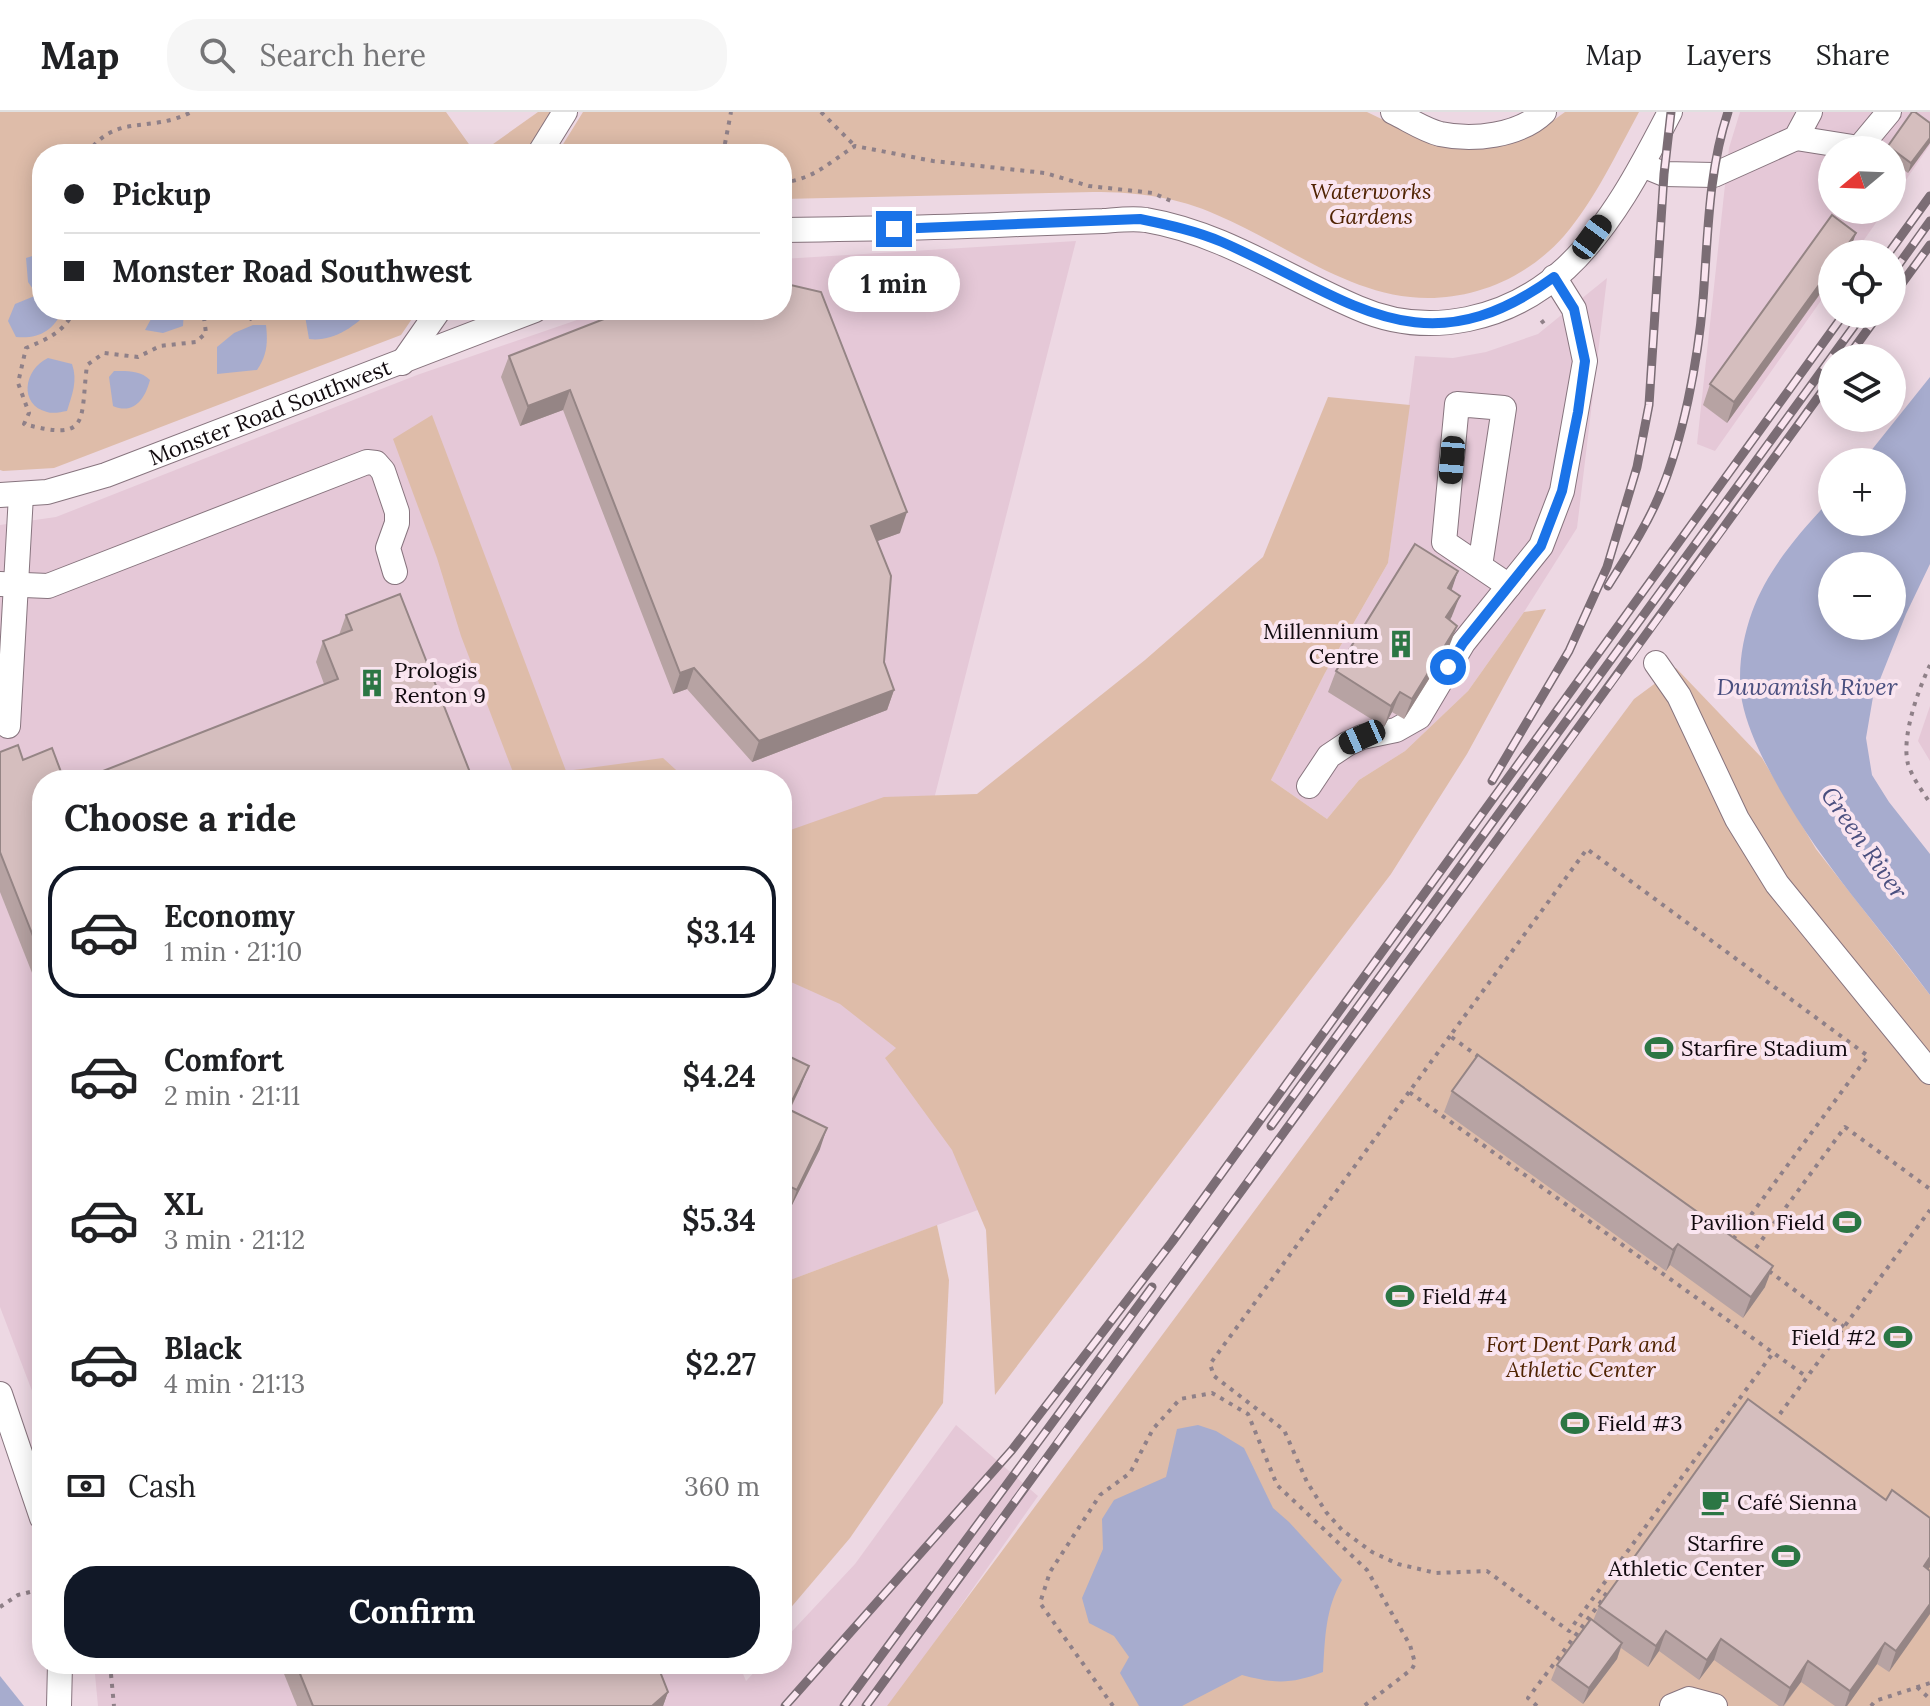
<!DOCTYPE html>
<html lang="en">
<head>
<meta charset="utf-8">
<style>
  body { margin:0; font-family:Lora,serif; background:#f6f6f6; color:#202124; height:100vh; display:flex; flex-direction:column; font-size:30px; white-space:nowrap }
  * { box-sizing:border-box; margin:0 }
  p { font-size:26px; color:#757577 }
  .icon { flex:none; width:44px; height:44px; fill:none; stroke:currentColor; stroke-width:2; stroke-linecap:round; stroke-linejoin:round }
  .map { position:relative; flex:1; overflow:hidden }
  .side { position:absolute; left:32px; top:658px; width:760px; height:904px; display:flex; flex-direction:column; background:#fff; border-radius:32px; box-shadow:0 4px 20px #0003 }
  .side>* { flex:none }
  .guide { position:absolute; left:32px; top:32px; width:760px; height:176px; border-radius:32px; box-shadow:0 4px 20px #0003; display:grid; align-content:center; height:176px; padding:0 32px; background:#fff }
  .needle { width:52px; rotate:251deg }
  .tools { position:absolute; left:1818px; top:24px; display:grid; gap:16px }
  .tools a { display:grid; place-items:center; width:88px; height:88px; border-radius:50%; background:#fff; box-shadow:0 4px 20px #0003; font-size:40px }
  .end { position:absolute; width:36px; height:36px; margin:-18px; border:10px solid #1a73e8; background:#fff; box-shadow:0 0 0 4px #fff }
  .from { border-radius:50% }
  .bubble { position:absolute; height:56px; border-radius:28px; background:#fff; box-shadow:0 4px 20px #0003; font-size:26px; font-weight:700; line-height:56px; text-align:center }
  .car { position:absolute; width:24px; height:48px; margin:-24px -12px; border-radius:10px; box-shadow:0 0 6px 2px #0007; background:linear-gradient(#222 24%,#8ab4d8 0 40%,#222 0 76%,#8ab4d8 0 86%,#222 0) }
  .guide b { display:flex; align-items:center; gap:28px; height:76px; font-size:30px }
  .guide b+b { border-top:2px solid #e0e0e0 }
  .guide i { width:20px; height:20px; background:#202124 }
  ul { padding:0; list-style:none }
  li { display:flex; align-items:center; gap:24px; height:132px; margin:0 16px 12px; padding:0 16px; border:4px solid transparent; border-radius:32px }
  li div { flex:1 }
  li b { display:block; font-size:30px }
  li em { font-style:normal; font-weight:700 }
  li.active { border-color:#111827 }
  li>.icon { width:72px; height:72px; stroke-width:1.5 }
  h2 { padding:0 32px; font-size:36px; line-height:96px }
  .pay { display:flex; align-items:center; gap:20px; height:88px; padding:0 32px; font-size:30px }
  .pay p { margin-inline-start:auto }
  .cta { display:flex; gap:16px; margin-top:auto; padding:16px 32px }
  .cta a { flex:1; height:92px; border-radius:32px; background:#111827; color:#fff; font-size:32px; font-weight:700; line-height:92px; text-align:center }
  header { display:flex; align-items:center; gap:48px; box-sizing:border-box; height:112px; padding:0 40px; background:#fff; border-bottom:2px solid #e0e0e0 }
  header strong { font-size:38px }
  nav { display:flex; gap:44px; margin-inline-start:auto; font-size:28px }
  .search { width:560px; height:72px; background:#f6f6f6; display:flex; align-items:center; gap:20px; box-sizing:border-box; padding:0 28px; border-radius:32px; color:#757577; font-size:30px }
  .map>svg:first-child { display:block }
  .built { fill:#e5c8d7 }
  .green { fill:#debca9 }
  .water { fill:#a7acce; fill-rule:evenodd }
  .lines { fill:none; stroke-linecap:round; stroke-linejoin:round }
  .minor-casing { stroke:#87747e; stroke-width:26 }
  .path { stroke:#8f8088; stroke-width:4; stroke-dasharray:4 6; stroke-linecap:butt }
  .minor { stroke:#fff; stroke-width:24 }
  .rail-casing { stroke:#7b6d75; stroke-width:9 }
  .rail { stroke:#fae5f0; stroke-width:6; stroke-dasharray:18; stroke-linecap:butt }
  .wall { fill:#b7a3a3 }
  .shaded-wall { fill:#958585 }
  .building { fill:#d5bebe; stroke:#958585; stroke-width:2 }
  .route { stroke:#1a73e8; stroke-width:10 }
  .labels { text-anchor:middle; stroke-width:8; stroke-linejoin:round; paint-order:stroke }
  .park-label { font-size:22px; font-style:italic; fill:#502302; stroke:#fae5f0 }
  .street-label { font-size:22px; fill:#110a0e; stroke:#fae5f0 }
  .poi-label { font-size:22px; fill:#110a0e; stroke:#fae5f0; text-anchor:start }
  .water-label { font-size:24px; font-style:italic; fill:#4a4f7f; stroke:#fae5f0 }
</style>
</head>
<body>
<header>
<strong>Map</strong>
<div class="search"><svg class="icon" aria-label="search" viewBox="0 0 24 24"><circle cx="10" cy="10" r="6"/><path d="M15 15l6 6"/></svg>Search here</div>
<nav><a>Map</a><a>Layers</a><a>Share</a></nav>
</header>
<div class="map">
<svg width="1930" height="1594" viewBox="0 0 1930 1594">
  <rect width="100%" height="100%" fill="#edd8e3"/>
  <g class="built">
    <path d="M1740 0H1930V33L1892 88V38H1832V98H1885L1854 142H1832V173L1715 339 1697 332 1729 36Z"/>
    <path d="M1076 129 905 801 1010 1086 782 1171V668H42V1305L0 1195V413L56 405 417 263 606 198H782V147Z"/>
    <path d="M1607 166 1577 416 1524 500 1468 579 1405 639 1359 668 1327 707 1271 668 1325 561 1388 451 1415 244 1453 246 1486 240 1538 222Z"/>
    <path d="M1930 594V649L1918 629Z"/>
    <path d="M956 1313 1038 1384 890 1594H98L94 1552H739L746 1569 762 1552H782V1530L855 1452Z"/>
  </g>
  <g class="green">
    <path d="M0 0H446L476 42H42V198H418L401 223 54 356 3 359 0 358Z"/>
    <path d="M538 0H555L526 42H479Z"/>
    <path d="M583 0H1367L1421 26 1544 15 1565 0H1639C1616 42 1595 88 1564 124 1541 150 1510 170 1477 179 1376 208 1304 140 1217 103 1178 85 1136 80 1093 80L782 87V42H557Z"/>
    <path d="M1328 285 1410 293 1388 451 1325 561 1271 668 1327 707 1359 668 1405 639 1468 579 1524 500 1546 497 1467 642 1391 762 995 1283 986 1118 952 1038 885 946 896 936 840 892 782 866V721L884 685 977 682 1145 548 1263 445Z"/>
    <path d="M432 303 566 659 663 646 687 668H516L461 524 437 446 393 327Z"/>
    <path d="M1676 556 1762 646 1816 737 1930 883V1594H887L1634 587Z"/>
    <path d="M937 1113 949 1168 943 1291 850 1426 782 1506V1171Z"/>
  </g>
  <g class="water">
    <path d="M145 34 171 42H115L122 35Z"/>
    <path d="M42 141V198H63C53 219 39 227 16 225L8 209 15 192 37 183 28 170 26 146Z"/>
    <path d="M156 198H184L183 214 163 221 145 218Z"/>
    <path d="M304 198H370C355 215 332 230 309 227Z"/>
    <path d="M253 213H266C268 231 267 243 257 258L217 262V235L234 221Z"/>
    <path d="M48 246 72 252C78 269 72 283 67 299 61 300 53 302 47 300 19 293 23 258 48 246Z"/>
    <path d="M114 259C127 259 140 258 150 268 145 287 134 303 113 294L109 265Z"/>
    <path d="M1930 265V452L1906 502 1873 585 1866 626 1872 663 1889 690 1930 742V883C1879 814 1823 754 1780 678 1765 651 1748 620 1742 589 1737 559 1742 528 1752 500 1768 456 1801 419 1832 386V410H1892V350H1862ZM1892 454V514H1832V454Z"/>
    <path d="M1198 1313 1216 1319 1244 1336 1273 1396 1289 1410 1342 1468C1325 1497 1325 1527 1323 1560 1292 1572 1275 1572 1242 1563L1182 1594H1139L1120 1561 1129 1545 1114 1524 1089 1511 1082 1486 1103 1437 1102 1407 1114 1388 1166 1365 1177 1317Z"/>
    <path d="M0 1564 24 1594H0Z"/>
  </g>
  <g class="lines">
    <defs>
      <g id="minor">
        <path d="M1393 0C1408 7 1424 18 1440 22 1473 29 1519 24 1544 0"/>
        <path d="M1796 26 1859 36 1889 0"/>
        <path d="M539 42 565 0"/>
        <path d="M1642 53 1664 62 1714 63 1796 26 1810 0"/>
        <path d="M782 118C861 117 940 116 1019 112 1047 111 1075 110 1103 109 1117 108 1132 106 1146 108 1223 121 1287 166 1358 196 1429 227 1510 208 1566 156 1611 114 1642 54 1670 0"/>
        <path d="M402 251 439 198"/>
        <path id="s1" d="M0 383 47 380 106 363 535 198"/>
        <path d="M1480 454 1504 296 1457 292 1444 430 1509 474"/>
        <path d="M0 472 48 474 367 350 376 351 383 359 397 400V411L388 436 395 460"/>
        <path d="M1656 551 1679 584 1737 707 1777 772 1930 960"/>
        <path d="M8 614 21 383"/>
        <path d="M1309 674 1329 644 1347 632 1362 625 1396 618 1419 605 1463 531 1541 434 1562 379 1585 249 1574 197 1554 165"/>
        <path d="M0 1282 42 1406"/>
        <path d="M59 1594 60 1552"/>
        <path d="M1672 1594 1689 1587 1715 1594"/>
      </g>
    </defs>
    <use href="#minor" class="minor-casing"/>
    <g class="path">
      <path d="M821 0 855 34"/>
      <path d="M87 42C116 0 150 22 191 0"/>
      <path d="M723 42 731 0"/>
      <path d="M782 71C816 66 828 51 855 34L933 49 1045 61 1089 74 1153 81 1171 89"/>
      <path d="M74 198C65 220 47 227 26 236L18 271 29 301 24 312C91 330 80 309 87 253L104 241 138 245 160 234 196 230 206 221 203 198"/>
      <path d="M241 198 251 207H256L260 198"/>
      <path d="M1541 211 1545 208"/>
      <path d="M1930 553C1918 578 1901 625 1908 652 1912 665 1922 679 1930 691"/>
      <path d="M1450 924 1409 980 1807 1265"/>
      <path d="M1479 945 1450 924 1587 737 1868 944 1731 1130"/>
      <path d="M1409 980 1210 1252 1214 1264 1284 1318 1307 1370 1326 1400 1342 1418 1372 1440 1398 1452 1436 1461 1487 1459 1569 1519 1773 1241"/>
      <path d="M1750 1144 1845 1015 1930 1077"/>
      <path d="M1769 1159 1844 1215"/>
      <path d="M1774 1310 1930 1098"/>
      <path d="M0 1495 18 1483 42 1477"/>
      <path d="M110 1552 114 1594"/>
      <path d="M1917 1575 1930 1587"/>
      <path d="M1113 1594 1040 1491 1050 1460 1100 1383 1130 1361 1153 1317 1180 1287 1212 1281 1248 1302 1277 1373 1367 1458 1410 1533 1415 1551 1412 1557 1364 1594"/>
      <path d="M1537 1594 1528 1586 1606 1483 1599 1478"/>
      <path d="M1871 1594 1875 1589 1930 1571"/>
    </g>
    <use href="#minor" class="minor"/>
    <defs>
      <g id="rail">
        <path d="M1888 142 1930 84"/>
        <path d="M1892 162 1930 109"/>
        <path d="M1892 185 1930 133"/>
        <path d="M1847 246 1879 202"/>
        <path d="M1608 474C1626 445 1646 415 1659 384 1683 328 1698 249 1703 188 1708 125 1708 60 1728 0"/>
        <path d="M1492 669 1569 539 1607 455 1637 355 1649 293 1664 62 1671 0"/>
        <path d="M1271 1014 1863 202"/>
        <path d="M785 1594 1012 1338 1172 1130 1844 202"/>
        <path d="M844 1594 1152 1175"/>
        <path d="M866 1594C1187 1151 1512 710 1832 266"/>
      </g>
    </defs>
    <use href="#rail" class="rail-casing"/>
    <use href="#rail" class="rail"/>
  </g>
  <g class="wall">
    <path d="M1930 11 1908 61 1892 50V38H1886L1888 34Z"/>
    <path d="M1849 142 1727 311 1703 293 1710 272Z"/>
    <path d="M509 244 900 421 877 429 884 550 894 578 887 598 752 650 687 577 673 582 563 298 520 314 501 265Z"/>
    <path d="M1458 459 1451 478 1452 504 1450 508 1449 535 1404 607 1392 600 1384 615 1328 580 1336 559Z"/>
    <path d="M346 503 473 668 324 572 316 550 323 529 339 523Z"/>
    <path d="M0 640 23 648 42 668V886L0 780Z"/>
    <path d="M782 941 801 974 790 998 820 1037 789 1099 782 1095Z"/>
    <path d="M1452 979 1765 1175 1743 1206 1670 1153 1666 1159 1444 1000Z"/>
    <path d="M1929 1457 1889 1560 1877 1552 1847 1594H1835L1801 1570 1784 1594H1779L1714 1548 1699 1568 1659 1539 1648 1555 1621 1536 1617 1547 1583 1592 1551 1568 1557 1553 1593 1509 1599 1494Z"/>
    <path d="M280 1552H657L668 1580 663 1594H297Z"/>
  </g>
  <g class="shaded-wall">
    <path d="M1930 26V31L1908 61 1911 51Z"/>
    <path d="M1856 121 1849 142H1841Z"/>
    <path d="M1832 155V165L1727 311 1734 290Z"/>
    <path d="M570 278 563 298 520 314 528 294Z"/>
    <path d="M907 400 900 421 864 434 871 414Z"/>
    <path d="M1458 459 1451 480 1448 476Z"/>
    <path d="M1460 484 1452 504 1439 526 1446 505Z"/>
    <path d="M1457 514 1449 535 1404 607 1412 587Z"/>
    <path d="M694 556 687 577 673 582 680 561Z"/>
    <path d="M894 578 887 598 752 650 759 629Z"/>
    <path d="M1400 580 1392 600 1384 615 1391 594Z"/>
    <path d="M809 954 801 974 782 1013 788 997Z"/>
    <path d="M827 1016 820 1037 789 1099 797 1078Z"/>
    <path d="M1678 1132 1670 1153 1666 1159 1673 1138Z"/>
    <path d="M1773 1154 1765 1175 1743 1206 1751 1185Z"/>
    <path d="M1930 1445V1455L1916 1475 1924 1454Z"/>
    <path d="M1930 1492V1502L1889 1560 1896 1539Z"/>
    <path d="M1666 1519 1659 1539 1648 1555 1656 1534Z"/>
    <path d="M1721 1527 1714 1548 1699 1568 1707 1548Z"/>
    <path d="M1622 1531 1617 1547 1583 1592 1589 1576Z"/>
    <path d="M1885 1531 1877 1552 1847 1594H1845L1850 1579Z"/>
    <path d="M1808 1549 1801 1570 1783 1594 1790 1576Z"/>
    <path d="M668 1580 663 1594H652Z"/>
  </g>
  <g class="building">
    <path d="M1912 0H1915L1930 11V26L1911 51 1888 34Z"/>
    <path d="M1832 103 1856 121 1841 142H1832V155L1734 290 1710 272Z"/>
    <path d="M782 171 821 180 907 400 871 414 891 464 884 550 894 578 759 629 694 556 680 561 570 278 528 294 509 244 627 198H782Z"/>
    <path d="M1415 432 1458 459 1448 476 1460 484 1446 505 1457 514 1412 587 1400 580 1391 594 1336 559Z"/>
    <path d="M400 482 473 668H80L338 567 323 529 352 518 346 503Z"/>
    <path d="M18 633 23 648 52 636 64 668H42V847L0 740V640Z"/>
    <path d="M782 941 809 954 788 997 827 1016 797 1078 782 1071Z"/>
    <path d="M1478 943 1773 1154 1751 1185 1678 1132 1673 1138 1452 979Z"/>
    <path d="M1748 1287 1886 1388 1892 1378 1930 1406V1445L1924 1454 1930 1459V1492L1896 1539 1885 1531 1850 1579 1808 1549 1790 1576 1721 1527 1707 1548 1666 1519 1656 1534 1599 1494Z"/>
    <path d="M1591 1507 1622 1531 1589 1576 1557 1553Z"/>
    <path d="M296 1552H657L668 1580 652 1594H313Z"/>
  </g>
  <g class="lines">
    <path class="route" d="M894 117 1140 107C1169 113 1196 119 1222 130 1348 185 1421 262 1554 165L1574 197 1585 249 1578 300 1562 379 1541 434 1463 531 1448 555"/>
  </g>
  <defs>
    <symbol id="building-bare" viewBox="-9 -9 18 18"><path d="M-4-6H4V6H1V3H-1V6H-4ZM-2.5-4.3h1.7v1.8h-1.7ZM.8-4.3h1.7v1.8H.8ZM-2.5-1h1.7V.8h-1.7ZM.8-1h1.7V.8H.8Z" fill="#2c7644" stroke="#fae5f0" stroke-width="2.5" paint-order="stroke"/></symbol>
    <symbol id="stadium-bare" viewBox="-9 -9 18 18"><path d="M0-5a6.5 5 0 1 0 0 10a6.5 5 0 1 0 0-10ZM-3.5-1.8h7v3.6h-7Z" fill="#2c7644" stroke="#fae5f0" stroke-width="2.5" paint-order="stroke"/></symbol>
    <symbol id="cafe-bare" viewBox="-9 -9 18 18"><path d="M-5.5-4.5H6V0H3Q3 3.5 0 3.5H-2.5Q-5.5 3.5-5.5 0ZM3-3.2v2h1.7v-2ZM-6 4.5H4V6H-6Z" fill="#2c7644" stroke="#fae5f0" stroke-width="2.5" paint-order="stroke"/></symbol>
  </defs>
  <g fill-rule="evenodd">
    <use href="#building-bare" x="1381" y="512" width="40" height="40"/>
    <use href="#building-bare" x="352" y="551" width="40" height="40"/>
    <use href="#stadium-bare" x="1639" y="916" width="40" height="40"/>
    <use href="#stadium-bare" x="1827" y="1090" width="40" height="40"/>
    <use href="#stadium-bare" x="1380" y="1164" width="40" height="40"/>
    <use href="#stadium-bare" x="1878" y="1205" width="40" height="40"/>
    <use href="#stadium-bare" x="1555" y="1291" width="40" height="40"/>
    <use href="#cafe-bare" x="1695" y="1370" width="40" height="40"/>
    <use href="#stadium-bare" x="1766" y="1424" width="40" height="40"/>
  </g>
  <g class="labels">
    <g class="park-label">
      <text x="1371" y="87">Waterworks<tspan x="1371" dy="25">Gardens</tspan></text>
      <text x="1581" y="1240">Fort Dent Park and<tspan x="1581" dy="25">Athletic Center</tspan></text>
    </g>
    <g class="street-label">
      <text dy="8" stroke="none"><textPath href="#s1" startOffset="284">Monster Road Southwest</textPath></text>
    </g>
    <g class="poi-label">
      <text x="1379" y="527" text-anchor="end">Millennium<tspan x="1379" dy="25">Centre</tspan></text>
      <text x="394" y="566">Prologis<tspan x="394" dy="25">Renton 9</tspan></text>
      <text x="1681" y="944">Starfire Stadium</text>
      <text x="1825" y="1118" text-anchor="end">Pavilion Field</text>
      <text x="1422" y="1192">Field #4</text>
      <text x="1876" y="1233" text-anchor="end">Field #2</text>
      <text x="1597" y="1319">Field #3</text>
      <text x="1737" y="1398">Café Sienna</text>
      <text x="1764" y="1439" text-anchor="end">Starfire<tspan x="1764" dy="25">Athletic Center</tspan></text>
    </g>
    <g class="water-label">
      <text x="1807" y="583">Duwamish River</text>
      <text transform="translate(1864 731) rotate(55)" y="8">Green River</text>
    </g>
  </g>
</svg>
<div class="tools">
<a><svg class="needle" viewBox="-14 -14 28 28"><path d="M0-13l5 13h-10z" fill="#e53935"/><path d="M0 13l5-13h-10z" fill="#757577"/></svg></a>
<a><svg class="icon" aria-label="locate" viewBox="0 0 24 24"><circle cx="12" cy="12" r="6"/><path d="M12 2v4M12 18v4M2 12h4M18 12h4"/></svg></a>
<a><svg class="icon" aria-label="layers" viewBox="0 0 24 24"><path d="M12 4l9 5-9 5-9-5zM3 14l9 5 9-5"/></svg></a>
<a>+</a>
<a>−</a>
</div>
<i class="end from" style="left:1448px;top:555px"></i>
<i class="end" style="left:894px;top:117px"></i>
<div class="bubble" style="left:828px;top:144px;width:132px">1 min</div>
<i class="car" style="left:1592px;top:125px;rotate:36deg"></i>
<i class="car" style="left:1452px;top:348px;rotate:185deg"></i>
<i class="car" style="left:1362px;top:625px;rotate:246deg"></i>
<div class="guide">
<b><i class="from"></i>Pickup</b>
<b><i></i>Monster Road Southwest</b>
</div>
<section class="side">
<h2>Choose a ride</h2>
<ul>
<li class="active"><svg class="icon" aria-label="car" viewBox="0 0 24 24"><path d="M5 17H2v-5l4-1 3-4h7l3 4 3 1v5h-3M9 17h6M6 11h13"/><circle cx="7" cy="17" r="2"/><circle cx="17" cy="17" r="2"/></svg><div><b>Economy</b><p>1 min · 21:10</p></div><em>$3.14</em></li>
<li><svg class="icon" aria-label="car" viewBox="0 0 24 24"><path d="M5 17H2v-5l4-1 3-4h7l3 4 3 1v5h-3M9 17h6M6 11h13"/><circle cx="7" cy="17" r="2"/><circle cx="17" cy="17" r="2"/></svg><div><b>Comfort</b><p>2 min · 21:11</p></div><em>$4.24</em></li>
<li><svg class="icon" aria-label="car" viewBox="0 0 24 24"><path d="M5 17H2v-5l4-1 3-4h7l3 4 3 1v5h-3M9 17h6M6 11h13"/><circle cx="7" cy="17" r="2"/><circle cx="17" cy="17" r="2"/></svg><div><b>XL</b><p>3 min · 21:12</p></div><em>$5.34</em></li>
<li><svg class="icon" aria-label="car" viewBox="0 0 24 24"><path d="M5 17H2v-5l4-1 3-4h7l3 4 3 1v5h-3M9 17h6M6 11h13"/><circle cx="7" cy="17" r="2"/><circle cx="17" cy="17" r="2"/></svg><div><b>Black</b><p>4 min · 21:13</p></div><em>$2.27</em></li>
</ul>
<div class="pay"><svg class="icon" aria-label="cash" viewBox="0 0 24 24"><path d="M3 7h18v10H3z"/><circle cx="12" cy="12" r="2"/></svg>Cash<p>360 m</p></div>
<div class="cta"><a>Confirm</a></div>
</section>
</div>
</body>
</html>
